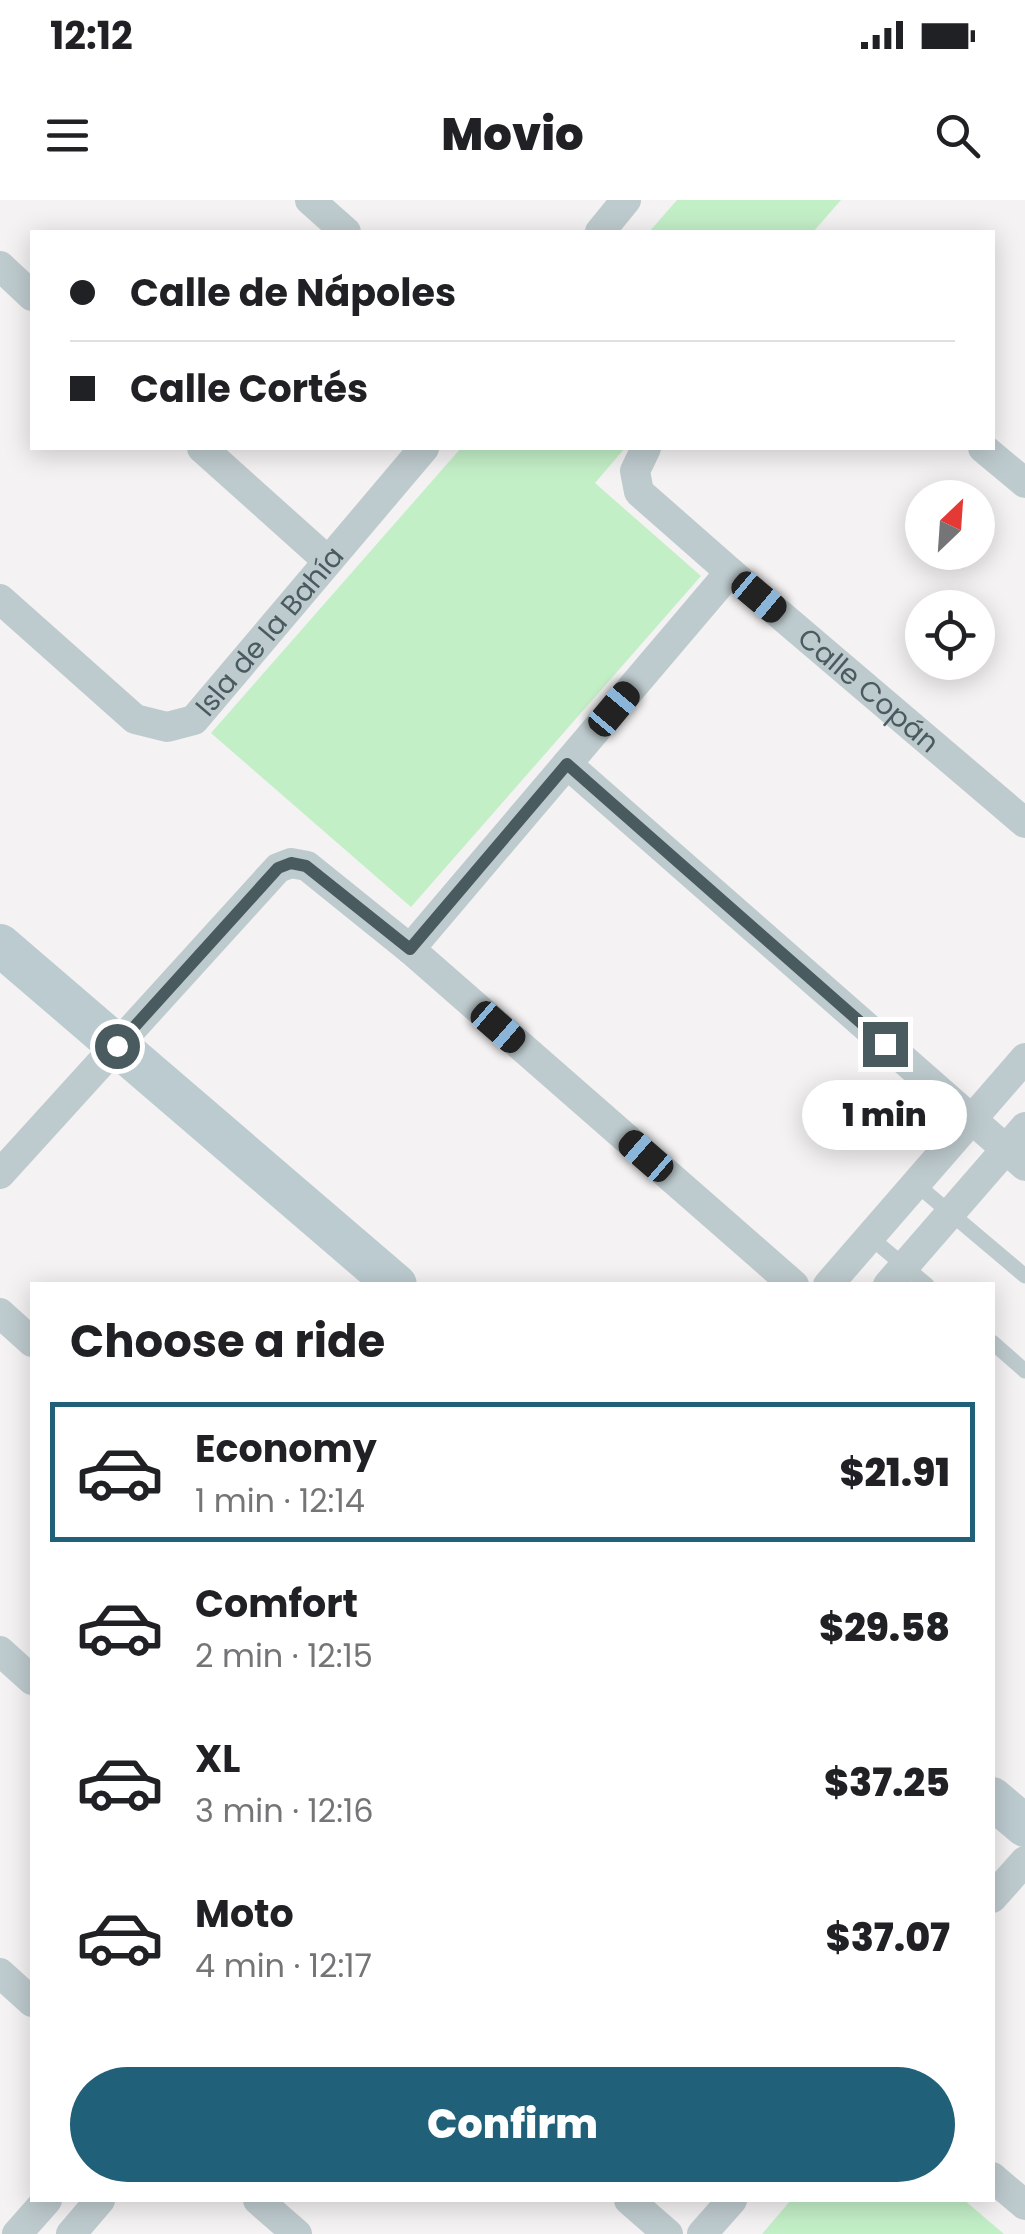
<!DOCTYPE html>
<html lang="en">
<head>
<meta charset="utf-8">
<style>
  body { margin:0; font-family:Poppins,sans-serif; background:#f2f2f2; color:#202124; height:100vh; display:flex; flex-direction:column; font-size:38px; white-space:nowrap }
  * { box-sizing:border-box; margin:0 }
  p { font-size:32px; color:#757577 }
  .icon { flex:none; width:55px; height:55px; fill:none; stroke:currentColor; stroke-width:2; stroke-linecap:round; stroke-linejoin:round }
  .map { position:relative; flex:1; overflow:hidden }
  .panel { position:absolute; left:30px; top:1082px; width:965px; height:920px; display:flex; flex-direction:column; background:#fff; border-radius:0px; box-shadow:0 5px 25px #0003 }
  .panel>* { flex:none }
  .top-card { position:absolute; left:30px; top:30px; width:965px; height:220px; border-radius:0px; box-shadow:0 5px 25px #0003; display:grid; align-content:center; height:220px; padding:0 40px; background:#fff }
  .needle { width:65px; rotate:25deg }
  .controls { position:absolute; left:905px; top:280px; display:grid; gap:20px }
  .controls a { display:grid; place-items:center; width:90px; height:90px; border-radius:50%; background:#fff; box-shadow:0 5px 25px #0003; font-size:50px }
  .end { position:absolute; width:45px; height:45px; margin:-22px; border:12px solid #4a5b5f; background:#fff; box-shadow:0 0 0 5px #fff }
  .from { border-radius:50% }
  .bubble { position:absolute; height:70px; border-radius:35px; background:#fff; box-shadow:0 5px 25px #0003; font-size:32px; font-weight:800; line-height:70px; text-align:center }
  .car { position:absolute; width:30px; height:60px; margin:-30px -15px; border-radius:12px; box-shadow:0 0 8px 2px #0007; background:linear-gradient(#222 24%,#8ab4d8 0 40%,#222 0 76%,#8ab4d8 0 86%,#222 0) }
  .top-card b { display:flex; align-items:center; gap:35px; height:95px; font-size:38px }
  .top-card b+b { border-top:2px solid #e0e0e0 }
  .top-card i { width:25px; height:25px; background:#202124 }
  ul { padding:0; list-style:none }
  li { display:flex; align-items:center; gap:30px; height:140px; margin:0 20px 15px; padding:0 20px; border:5px solid transparent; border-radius:0px }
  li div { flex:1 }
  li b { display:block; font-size:38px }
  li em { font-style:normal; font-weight:800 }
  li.selected { border-color:#206079 }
  li>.icon { width:90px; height:90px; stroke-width:1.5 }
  h2 { padding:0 40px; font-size:45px; line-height:120px }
  .primary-button { display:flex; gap:20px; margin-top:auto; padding:20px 40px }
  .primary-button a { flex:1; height:115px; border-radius:60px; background:#206079; color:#fff; font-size:40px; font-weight:800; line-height:115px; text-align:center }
  .status { display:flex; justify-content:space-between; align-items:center; height:70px; padding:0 50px; background:#fff; direction:ltr }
  .status svg { height:28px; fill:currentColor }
  header { display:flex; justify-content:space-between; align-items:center; height:130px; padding:0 40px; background:#fff; font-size:45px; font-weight:800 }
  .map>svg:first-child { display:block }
  .green { fill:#c3efc7 }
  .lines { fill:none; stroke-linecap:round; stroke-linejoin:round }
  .lane { stroke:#becbce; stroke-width:15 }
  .street { stroke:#becbce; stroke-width:30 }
  .secondary { stroke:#bccbd0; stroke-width:42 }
  .route { stroke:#4a5b5f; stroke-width:12 }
  .labels { text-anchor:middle; stroke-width:8; stroke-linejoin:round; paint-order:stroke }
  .street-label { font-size:28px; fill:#4a5b5f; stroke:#fff }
</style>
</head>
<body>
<div class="status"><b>12:12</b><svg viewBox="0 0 49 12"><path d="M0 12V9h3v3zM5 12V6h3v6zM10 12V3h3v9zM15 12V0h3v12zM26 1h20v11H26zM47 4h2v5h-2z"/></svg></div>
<header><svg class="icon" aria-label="menu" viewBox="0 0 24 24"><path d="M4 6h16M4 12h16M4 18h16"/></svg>Movio<svg class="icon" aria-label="search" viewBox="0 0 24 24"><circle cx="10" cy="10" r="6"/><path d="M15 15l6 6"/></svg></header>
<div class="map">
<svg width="1025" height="2034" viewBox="0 0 1025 2034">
  <rect width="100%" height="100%" fill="#f4f2f3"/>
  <g class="green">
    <path d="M677 0H841L813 32H649Z"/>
    <path d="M461 248H625L595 283 701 376 411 707 211 533Z"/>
    <path d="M791 2000H964L1004 2034H762Z"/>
  </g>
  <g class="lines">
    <g class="lane">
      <path d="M916 984 1025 1076"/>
      <path d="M870 1037 927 1085"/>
      <path d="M992 1142 1025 1171"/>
    </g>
    <g class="street">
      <path d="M310 0 346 32"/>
      <path d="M600 32 626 0"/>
      <path d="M0 66 32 96"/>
      <path d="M202 248 328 361"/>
      <path id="s1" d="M646 248 635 271 639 292 730 372 1025 623"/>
      <path d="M983 248 1025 283"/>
      <path id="s2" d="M0 399 135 519 167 527 194 520 424 248"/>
      <path d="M567 564 1025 966"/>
      <path d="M410 749 730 372"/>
      <path d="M0 974 278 668 291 663 307 666 410 749 794 1085"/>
      <path d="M828 1085 1025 858"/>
      <path d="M888 1085 1025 927"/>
      <path d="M0 1113 32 1142"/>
      <path d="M0 1451 32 1480"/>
      <path d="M992 1698 1025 1661"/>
      <path d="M0 1773 32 1802"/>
      <path d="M992 1977 1025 2005"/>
      <path d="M258 2000 297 2034"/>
      <path d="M629 2000 668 2034"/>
      <path d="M17 2034 47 2000"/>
      <path d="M71 2034 100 2000"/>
      <path d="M702 2034 732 2000"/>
    </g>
    <g class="secondary">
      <path d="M0 745 396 1085"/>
      <path d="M992 1598 1025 1626"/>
    </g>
  </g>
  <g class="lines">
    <path class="route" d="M117 846 278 668 291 663 306 666 410 749 567 564 885 844"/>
  </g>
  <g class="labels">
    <g class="street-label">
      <text dy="10" stroke="none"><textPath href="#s2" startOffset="358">Isla de la Bahía</textPath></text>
      <text dy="10" stroke="none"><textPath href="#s1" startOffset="350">Calle Copán</textPath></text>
    </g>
  </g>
</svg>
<div class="controls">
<a><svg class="needle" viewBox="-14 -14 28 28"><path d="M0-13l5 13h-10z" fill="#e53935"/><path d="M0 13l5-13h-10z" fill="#757577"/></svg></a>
<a><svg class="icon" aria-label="locate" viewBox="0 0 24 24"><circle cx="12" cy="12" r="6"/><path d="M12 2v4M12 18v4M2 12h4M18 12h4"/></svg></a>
</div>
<i class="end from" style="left:117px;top:846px"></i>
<i class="end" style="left:885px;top:844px"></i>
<div class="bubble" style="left:802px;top:880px;width:165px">1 min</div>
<i class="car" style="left:759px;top:397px;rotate:130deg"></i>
<i class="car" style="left:614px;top:509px;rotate:40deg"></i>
<i class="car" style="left:498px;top:827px;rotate:131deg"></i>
<i class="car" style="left:646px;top:956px;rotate:311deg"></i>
<div class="top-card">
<b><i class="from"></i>Calle de Nápoles</b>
<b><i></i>Calle Cortés</b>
</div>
<section class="panel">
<h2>Choose a ride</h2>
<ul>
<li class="selected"><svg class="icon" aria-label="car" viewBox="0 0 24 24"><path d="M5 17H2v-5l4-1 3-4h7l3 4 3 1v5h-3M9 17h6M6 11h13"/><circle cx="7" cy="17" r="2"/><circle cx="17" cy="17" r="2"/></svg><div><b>Economy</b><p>1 min · 12:14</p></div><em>$21.91</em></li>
<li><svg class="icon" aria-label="car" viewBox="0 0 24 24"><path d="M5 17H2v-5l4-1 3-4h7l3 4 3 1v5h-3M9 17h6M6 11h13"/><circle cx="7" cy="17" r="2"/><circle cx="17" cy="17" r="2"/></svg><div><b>Comfort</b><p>2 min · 12:15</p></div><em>$29.58</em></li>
<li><svg class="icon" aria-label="car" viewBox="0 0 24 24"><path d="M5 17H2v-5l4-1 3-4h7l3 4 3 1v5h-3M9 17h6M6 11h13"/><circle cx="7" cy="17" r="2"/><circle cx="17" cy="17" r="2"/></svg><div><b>XL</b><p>3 min · 12:16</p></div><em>$37.25</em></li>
<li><svg class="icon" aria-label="car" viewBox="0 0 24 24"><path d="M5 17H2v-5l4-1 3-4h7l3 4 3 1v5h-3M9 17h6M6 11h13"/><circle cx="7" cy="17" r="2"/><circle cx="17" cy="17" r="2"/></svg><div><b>Moto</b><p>4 min · 12:17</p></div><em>$37.07</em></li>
</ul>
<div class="primary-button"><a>Confirm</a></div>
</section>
</div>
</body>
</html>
